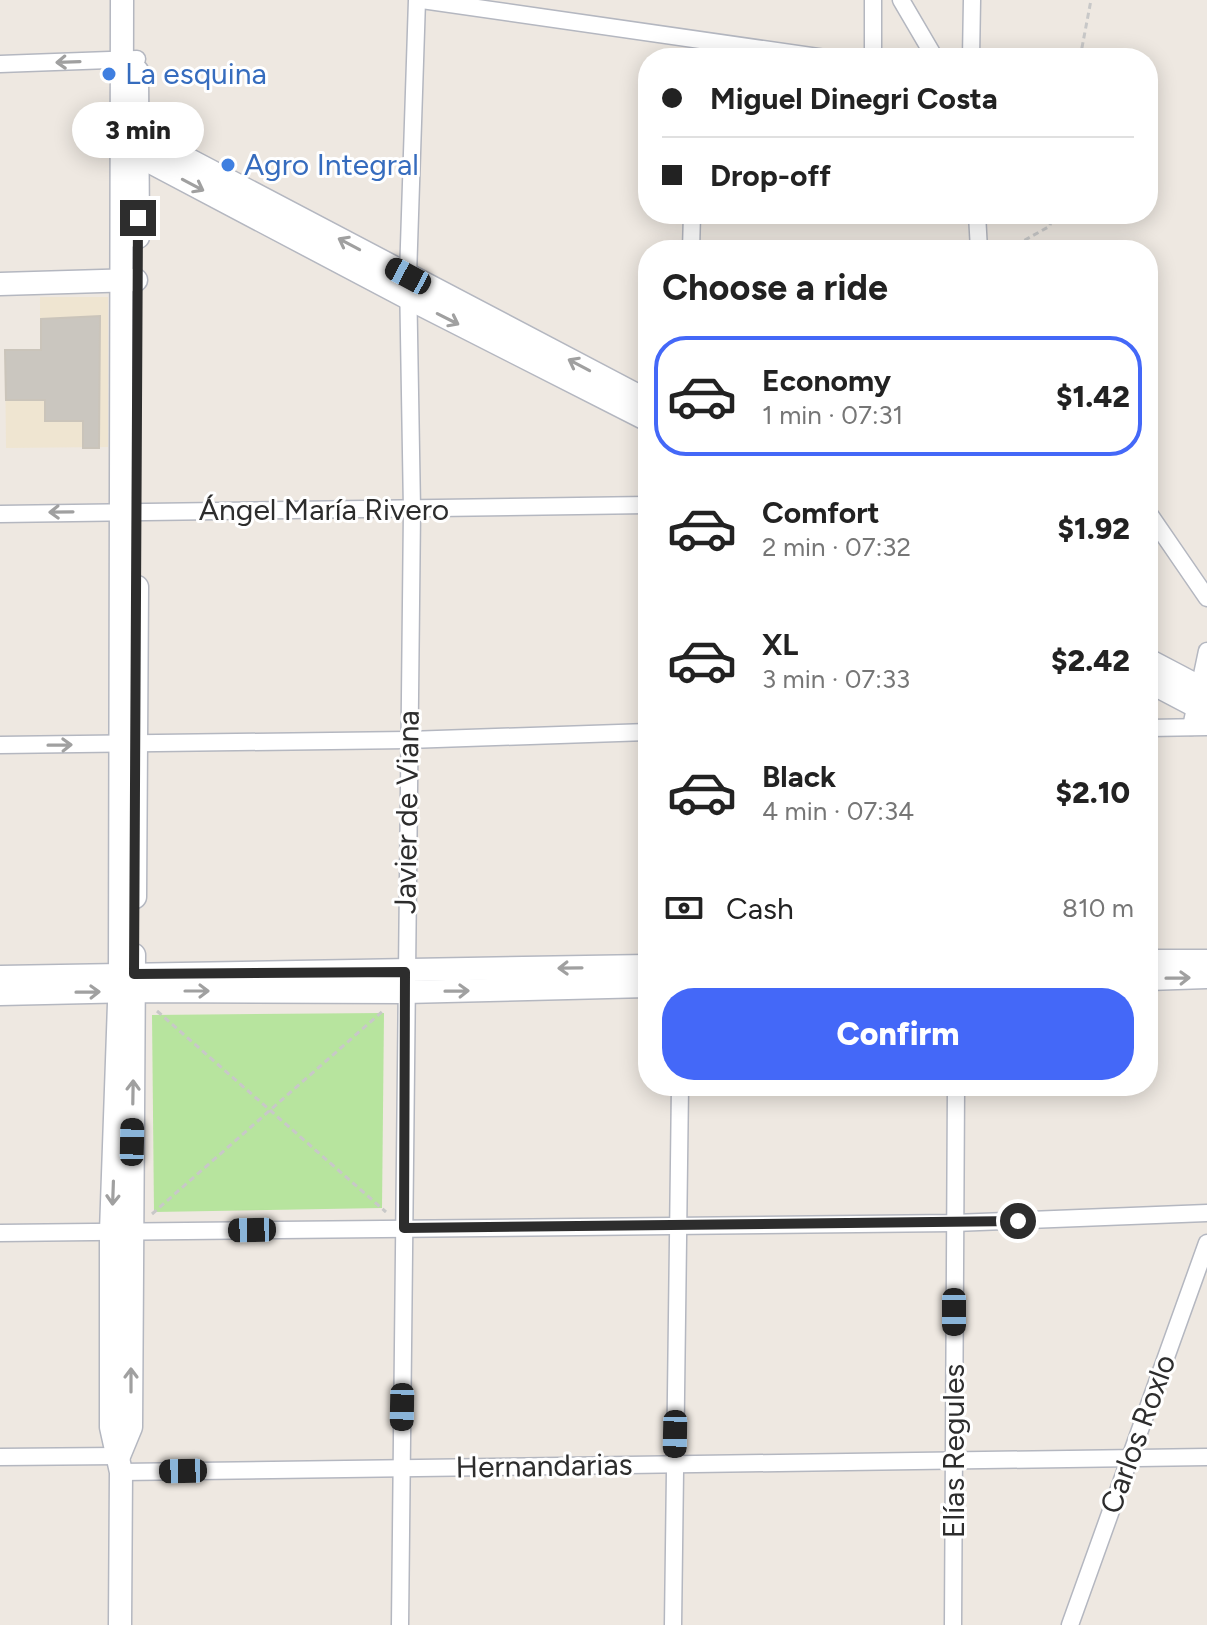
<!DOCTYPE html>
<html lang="en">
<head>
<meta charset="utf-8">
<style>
  body { margin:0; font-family:Figtree,sans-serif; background:#f6f6f6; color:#222; height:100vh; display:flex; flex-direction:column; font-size:30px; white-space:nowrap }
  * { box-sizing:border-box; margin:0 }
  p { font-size:26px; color:#767676 }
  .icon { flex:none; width:44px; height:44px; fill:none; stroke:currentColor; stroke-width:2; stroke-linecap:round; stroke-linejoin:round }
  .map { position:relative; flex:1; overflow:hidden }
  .drawer { position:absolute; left:638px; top:240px; width:520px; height:856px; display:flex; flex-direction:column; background:#fff; border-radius:32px; box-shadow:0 4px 20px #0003 }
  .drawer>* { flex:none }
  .guide { position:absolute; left:638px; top:48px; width:520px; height:176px; border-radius:32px; box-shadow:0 4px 20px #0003; display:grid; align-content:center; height:176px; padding:0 24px; background:#fff }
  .end { position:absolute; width:36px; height:36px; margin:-18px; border:10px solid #2d2d2d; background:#fff; box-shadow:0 0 0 4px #fff }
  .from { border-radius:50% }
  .bubble { position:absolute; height:56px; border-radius:28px; background:#fff; box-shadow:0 4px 20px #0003; font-size:26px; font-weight:800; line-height:56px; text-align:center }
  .car { position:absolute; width:24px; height:48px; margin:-24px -12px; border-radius:10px; box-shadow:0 0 6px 2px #0007; background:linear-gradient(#222 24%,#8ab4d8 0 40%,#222 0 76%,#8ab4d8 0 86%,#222 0) }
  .guide b { display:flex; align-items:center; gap:28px; height:76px; font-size:30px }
  .guide b+b { border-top:2px solid #e0e0e0 }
  .guide i { width:20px; height:20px; background:#222 }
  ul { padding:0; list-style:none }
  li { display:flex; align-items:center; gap:24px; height:120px; margin:0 16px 12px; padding:0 8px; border:4px solid transparent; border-radius:32px }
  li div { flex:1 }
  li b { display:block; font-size:30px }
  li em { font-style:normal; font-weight:800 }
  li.current { border-color:#4468f8 }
  li>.icon { width:72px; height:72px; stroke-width:1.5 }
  h2 { padding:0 24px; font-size:36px; line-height:96px }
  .pay { display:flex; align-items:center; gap:20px; height:88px; padding:0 24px; font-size:30px }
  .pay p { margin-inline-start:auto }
  .action { display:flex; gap:16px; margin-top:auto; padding:16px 24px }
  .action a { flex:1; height:92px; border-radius:32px; background:#4468f8; color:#fff; font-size:32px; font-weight:800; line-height:92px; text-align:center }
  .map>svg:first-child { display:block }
  .education { fill:#efe5d1 }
  .green { fill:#b7e49e }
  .building { fill:#cac6bf; stroke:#cac4ba; stroke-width:2 }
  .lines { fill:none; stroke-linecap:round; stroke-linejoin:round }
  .street-casing { stroke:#b4b7c0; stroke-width:19 }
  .secondary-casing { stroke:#b4b7c0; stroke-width:25 }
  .path { stroke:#c8c8c8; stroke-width:3; stroke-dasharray:6 4; stroke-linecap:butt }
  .street { stroke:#fff; stroke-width:16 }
  .secondary { stroke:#fff; stroke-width:22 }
  .oneway { stroke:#a0a0a0 }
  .route { stroke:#2d2d2d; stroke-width:10 }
  .shop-dot { fill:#3f7fe0; stroke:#fff; stroke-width:3 }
  .labels { text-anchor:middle; stroke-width:6; stroke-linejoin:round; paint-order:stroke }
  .shop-label { font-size:30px; fill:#366cbe; stroke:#fff; text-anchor:start }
  .street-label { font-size:30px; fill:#2d2d2d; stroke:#fff }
</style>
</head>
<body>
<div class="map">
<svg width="1207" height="1625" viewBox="0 0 1207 1625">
  <rect width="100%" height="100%" fill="#eee8e1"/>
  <path class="education" d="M40 297H108V447L6 448 5 350 40 349Z"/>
  <path class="green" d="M384 1013 382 1208 154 1212 152 1015Z"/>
  <path class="building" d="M100 316 99 448H83V421H45V400H6L5 350H41V319Z"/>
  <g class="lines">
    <defs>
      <g id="street">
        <path d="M422 0 825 58"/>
        <path d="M901 0 935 58"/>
        <path d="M873 58V0"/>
        <path d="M971 58 972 0"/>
        <path d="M0 64 137 59"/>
        <path d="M977 214 979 250"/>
        <path d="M691 250 692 214"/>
        <path d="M1148 512 1207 598"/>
        <path d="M0 514 648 505"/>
        <path d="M1191 727 1207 651"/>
        <path d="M1148 728 1207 727"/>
        <path d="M0 745 408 740 648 732"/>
        <path d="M0 1233 954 1223 1207 1213"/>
        <path d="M0 1457 119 1456"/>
        <path d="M121 1472 1207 1457"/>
        <path d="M400 1625 412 510 408 276 417 0"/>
        <path d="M673 1625 680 1086"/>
        <path d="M953 1625 956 1086"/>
        <path d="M1070 1625 1207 1243"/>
      </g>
      <g id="secondary">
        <path d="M137 71 138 237"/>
        <path d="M127 132 138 133 648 401"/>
        <path d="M128 157 139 156 408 298 648 420"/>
        <path d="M0 284 136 280"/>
        <path d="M1148 660 1207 691"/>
        <path d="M1148 681 1207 712"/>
        <path d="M135 897 137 587"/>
        <path d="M1148 961H1207"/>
        <path d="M0 977 648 966"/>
        <path d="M1148 979 1207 977"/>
        <path d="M0 994 135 991 405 992 648 986"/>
        <path d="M119 1456 131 1427 134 955"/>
        <path d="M120 1625 121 1472 111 1427V1232L120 975 122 0"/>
      </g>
    </defs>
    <use href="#street" class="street-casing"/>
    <use href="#secondary" class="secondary-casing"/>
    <g class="path">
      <path d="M1080 58 1091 0"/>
      <path d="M1007 250 1050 226 1052 214"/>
      <path d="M157 1011 386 1212"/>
      <path d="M152 1214 384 1010"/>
    </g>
    <use href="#street" class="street"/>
    <use href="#secondary" class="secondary"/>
  </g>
  <defs><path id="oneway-shaft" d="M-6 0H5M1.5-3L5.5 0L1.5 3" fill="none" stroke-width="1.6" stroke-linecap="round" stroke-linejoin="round" transform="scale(2)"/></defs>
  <g class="oneway">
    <use href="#oneway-shaft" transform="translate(68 62) rotate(178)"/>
    <use href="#oneway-shaft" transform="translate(193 185) rotate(28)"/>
    <use href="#oneway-shaft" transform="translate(349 244) rotate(-152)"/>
    <use href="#oneway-shaft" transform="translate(448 319) rotate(27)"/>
    <use href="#oneway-shaft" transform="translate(579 365) rotate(-152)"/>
    <use href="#oneway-shaft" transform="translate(61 512) rotate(179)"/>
    <use href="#oneway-shaft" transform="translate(60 745) rotate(-1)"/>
    <use href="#oneway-shaft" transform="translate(570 968) rotate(179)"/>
    <use href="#oneway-shaft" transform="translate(1178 978) rotate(-1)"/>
    <use href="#oneway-shaft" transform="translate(197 991)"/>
    <use href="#oneway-shaft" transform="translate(457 991) rotate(-1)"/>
    <use href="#oneway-shaft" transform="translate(88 992) rotate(-1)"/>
    <use href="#oneway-shaft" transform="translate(133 1092) rotate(-89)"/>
    <use href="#oneway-shaft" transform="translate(113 1193) rotate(92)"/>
    <use href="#oneway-shaft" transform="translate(131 1380) rotate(-90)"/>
  </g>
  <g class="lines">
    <path class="route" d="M138 218 134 974 405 972 404 1228 1018 1221"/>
  </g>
  <g class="shop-dot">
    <circle cx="109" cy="74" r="8"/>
    <circle cx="228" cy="165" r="8"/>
  </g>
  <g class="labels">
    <g class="shop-label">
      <text x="125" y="84">La esquina</text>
      <text x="244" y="175">Agro Integral</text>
    </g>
    <g class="street-label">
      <text x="324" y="520">Ángel María Rivero</text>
      <text transform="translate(407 812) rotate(-89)" y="10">Javier de Viana</text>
      <text transform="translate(1138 1434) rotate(-70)" y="10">Carlos Roxlo</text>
      <text transform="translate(954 1451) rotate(-90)" y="10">Elías Regules</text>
      <text transform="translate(544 1466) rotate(-1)" y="10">Hernandarias</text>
    </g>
  </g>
</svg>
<i class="end from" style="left:1018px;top:1221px"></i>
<i class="end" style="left:138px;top:218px"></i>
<div class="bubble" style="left:72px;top:102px;width:132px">3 min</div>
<i class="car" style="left:408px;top:276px;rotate:298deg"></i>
<i class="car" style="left:132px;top:1142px;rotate:1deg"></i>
<i class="car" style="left:252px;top:1230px;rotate:269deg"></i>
<i class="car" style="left:954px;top:1312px;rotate:180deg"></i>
<i class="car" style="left:402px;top:1407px;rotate:181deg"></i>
<i class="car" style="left:675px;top:1434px;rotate:181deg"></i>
<i class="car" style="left:183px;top:1471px;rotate:269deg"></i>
<div class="guide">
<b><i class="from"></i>Miguel Dinegri Costa</b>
<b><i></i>Drop-off</b>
</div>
<section class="drawer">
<h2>Choose a ride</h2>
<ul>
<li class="current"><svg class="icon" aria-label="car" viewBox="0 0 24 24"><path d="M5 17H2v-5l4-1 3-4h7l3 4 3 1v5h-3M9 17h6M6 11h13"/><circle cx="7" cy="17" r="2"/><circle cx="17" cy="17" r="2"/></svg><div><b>Economy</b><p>1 min · 07:31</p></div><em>$1.42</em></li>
<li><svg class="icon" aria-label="car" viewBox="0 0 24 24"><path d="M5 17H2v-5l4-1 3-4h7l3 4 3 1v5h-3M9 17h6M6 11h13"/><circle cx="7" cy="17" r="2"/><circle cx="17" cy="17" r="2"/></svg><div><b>Comfort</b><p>2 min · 07:32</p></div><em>$1.92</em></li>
<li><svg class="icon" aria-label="car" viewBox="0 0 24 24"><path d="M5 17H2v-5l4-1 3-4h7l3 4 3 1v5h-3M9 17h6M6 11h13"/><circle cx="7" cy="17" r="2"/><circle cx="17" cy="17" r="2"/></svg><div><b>XL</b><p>3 min · 07:33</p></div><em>$2.42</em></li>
<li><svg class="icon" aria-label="car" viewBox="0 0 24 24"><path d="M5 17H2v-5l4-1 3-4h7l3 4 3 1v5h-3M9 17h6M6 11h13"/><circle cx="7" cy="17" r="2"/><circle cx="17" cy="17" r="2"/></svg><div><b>Black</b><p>4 min · 07:34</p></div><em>$2.10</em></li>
</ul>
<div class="pay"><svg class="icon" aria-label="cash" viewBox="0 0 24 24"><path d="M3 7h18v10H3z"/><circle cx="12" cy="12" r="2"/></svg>Cash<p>810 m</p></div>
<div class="action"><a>Confirm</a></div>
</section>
</div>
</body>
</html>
